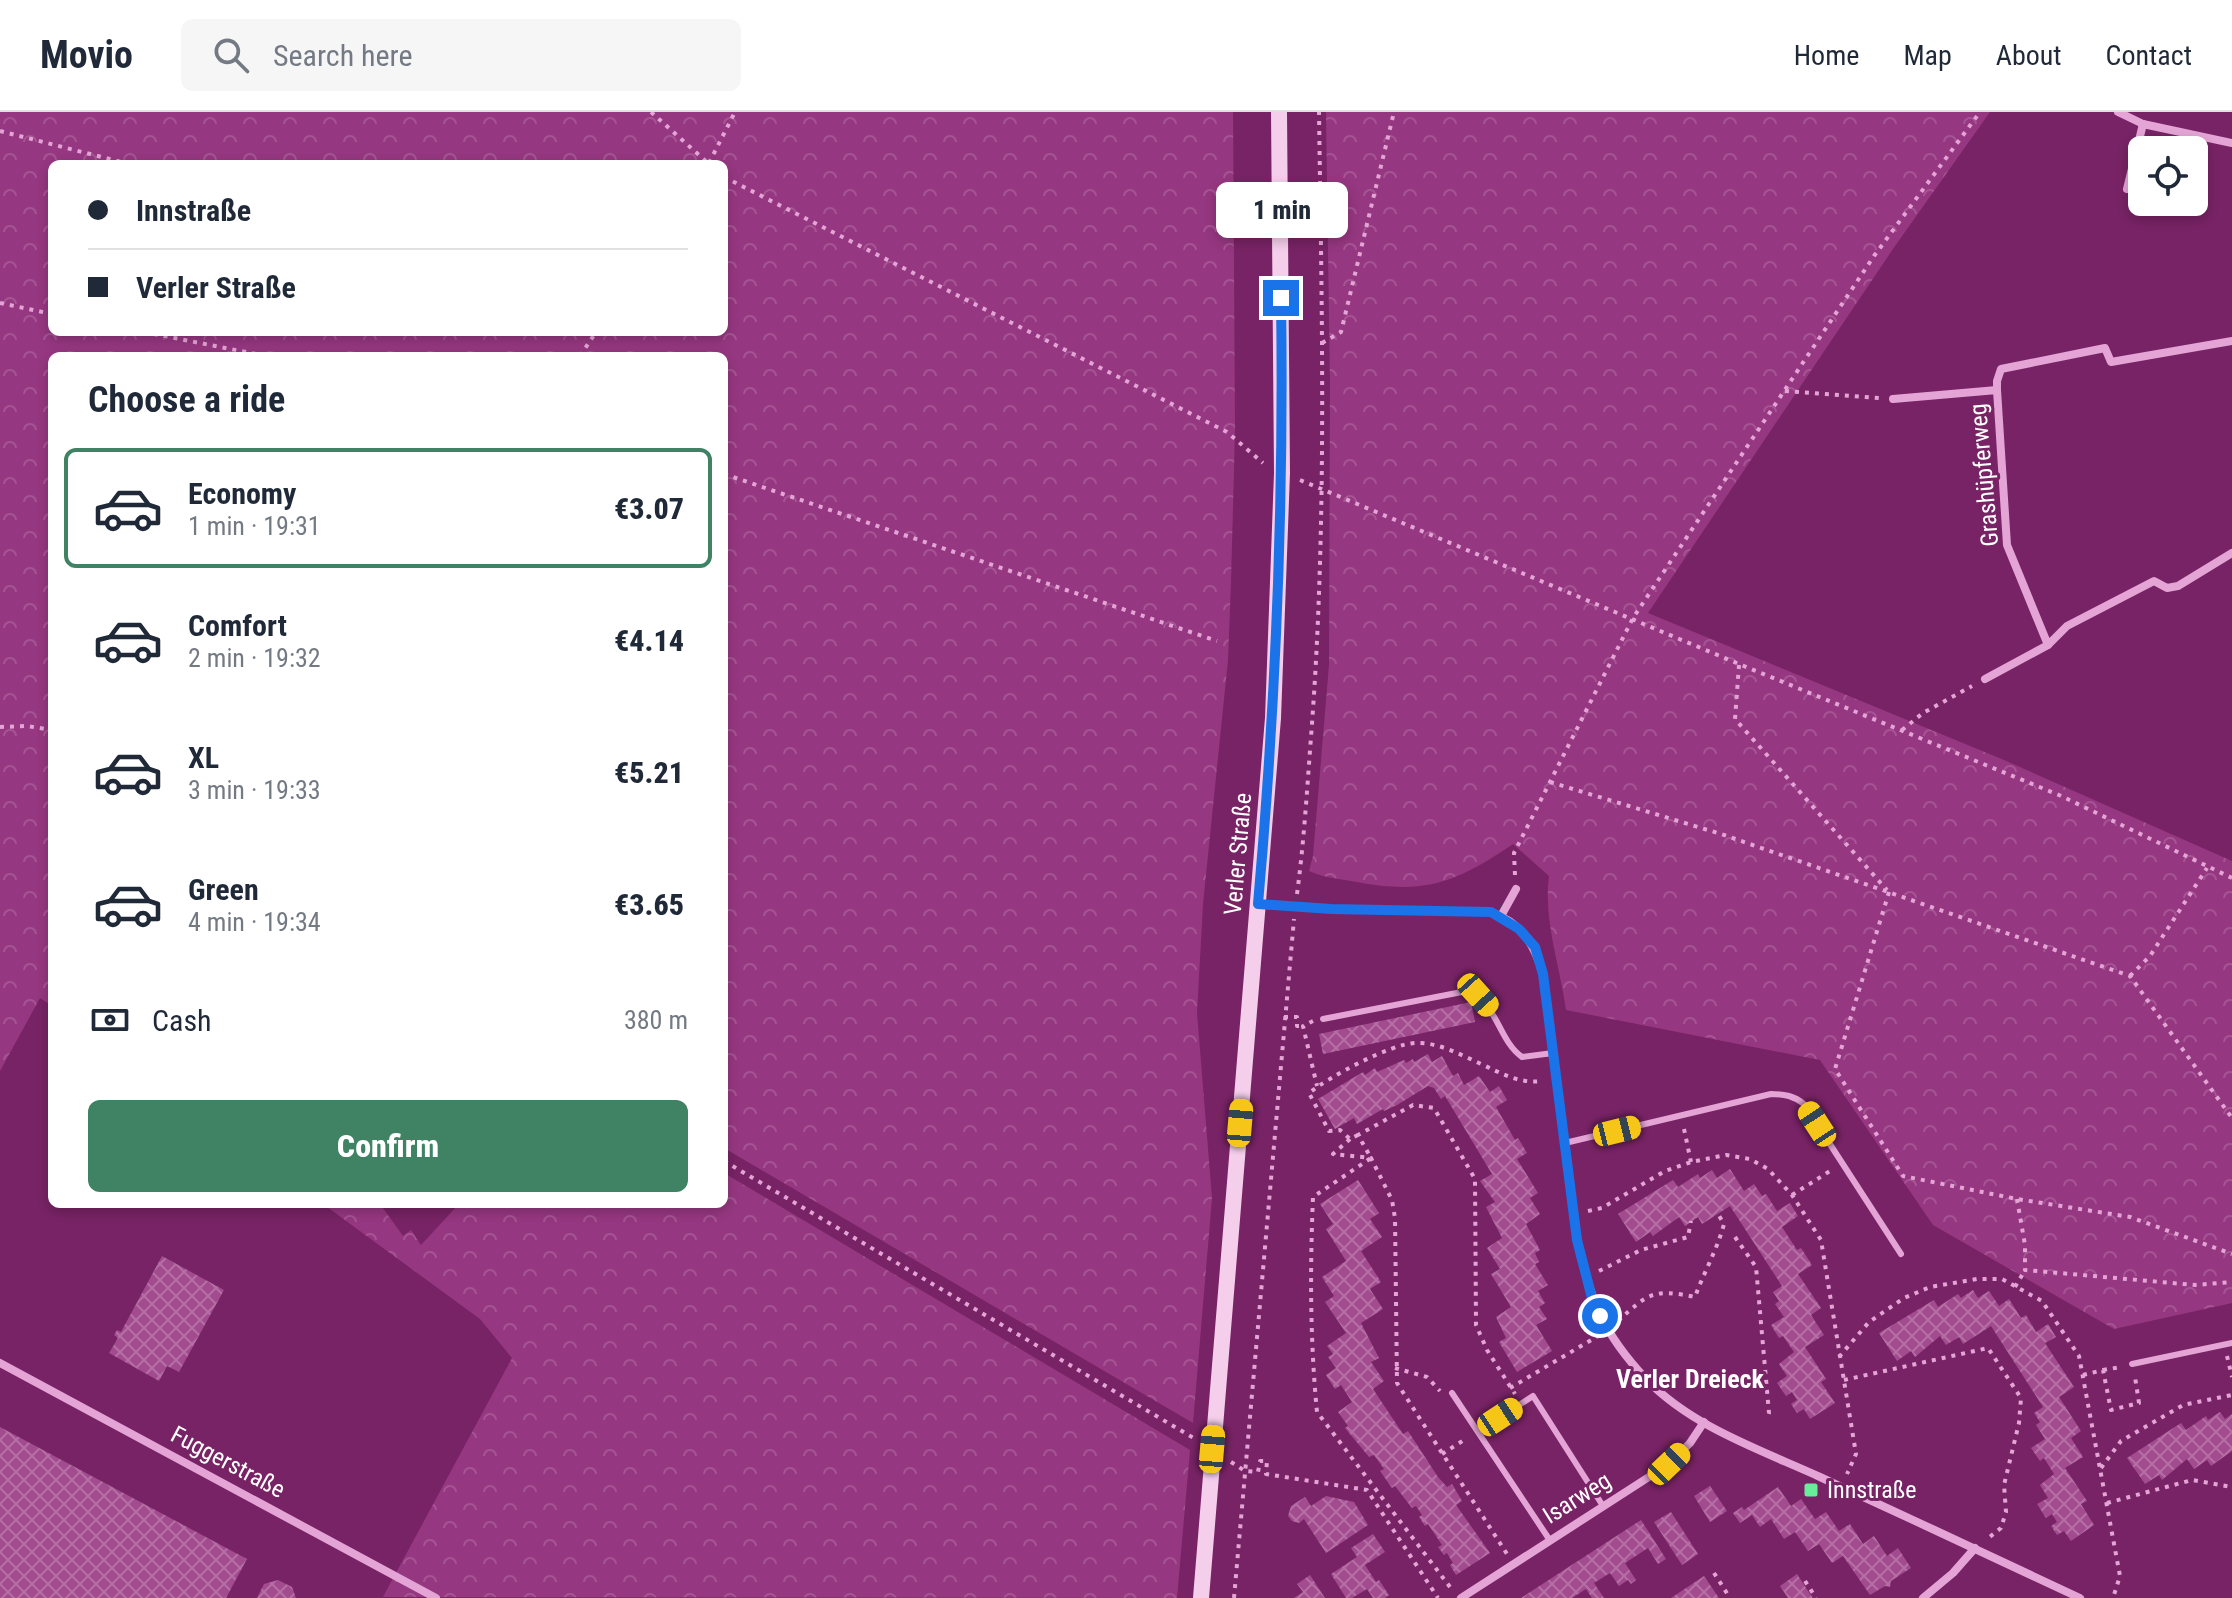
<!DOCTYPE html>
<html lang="en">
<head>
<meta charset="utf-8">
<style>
  body { margin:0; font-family:"Roboto Condensed",sans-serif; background:#f6f6f7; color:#1f2937; height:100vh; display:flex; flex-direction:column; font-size:30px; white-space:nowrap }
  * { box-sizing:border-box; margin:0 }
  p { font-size:26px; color:#747a83 }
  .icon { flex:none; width:44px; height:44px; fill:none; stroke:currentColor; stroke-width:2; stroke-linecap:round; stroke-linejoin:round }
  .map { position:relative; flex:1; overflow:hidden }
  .drawer { position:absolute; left:48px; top:240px; width:680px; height:856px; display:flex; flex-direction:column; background:#fff; border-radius:12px; box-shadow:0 4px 12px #0003 }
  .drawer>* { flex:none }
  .banner { position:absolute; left:48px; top:48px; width:680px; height:176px; border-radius:12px; box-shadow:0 4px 12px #0003; display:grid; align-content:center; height:176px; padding:0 40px; background:#fff }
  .controls { position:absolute; left:2128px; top:24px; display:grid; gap:16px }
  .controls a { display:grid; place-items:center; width:80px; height:80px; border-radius:12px; background:#fff; box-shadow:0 4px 12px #0003; font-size:40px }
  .end { position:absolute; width:36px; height:36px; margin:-18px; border:10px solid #1a73e8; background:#fff; box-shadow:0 0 0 4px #fff }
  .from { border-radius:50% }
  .bubble { position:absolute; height:56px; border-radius:12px; background:#fff; box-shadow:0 4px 12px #0003; font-size:26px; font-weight:800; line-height:56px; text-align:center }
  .car { position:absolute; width:24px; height:48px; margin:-24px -12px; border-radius:10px; box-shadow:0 0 6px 2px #0007; background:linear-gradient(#f5c518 24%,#345 0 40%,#f5c518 0 76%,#345 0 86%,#f5c518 0) }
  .banner b { display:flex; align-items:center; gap:28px; height:76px; font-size:30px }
  .banner b+b { border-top:2px solid #e0e1e3 }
  .banner i { width:20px; height:20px; background:#1f2937 }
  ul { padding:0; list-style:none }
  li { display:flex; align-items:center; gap:24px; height:120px; margin:0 16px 12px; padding:0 24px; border:4px solid transparent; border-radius:12px }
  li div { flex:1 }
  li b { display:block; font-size:30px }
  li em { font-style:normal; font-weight:800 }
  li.active { border-color:#408264 }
  li>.icon { width:72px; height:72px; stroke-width:1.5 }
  h2 { padding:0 40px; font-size:36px; line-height:96px }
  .pay { display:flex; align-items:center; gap:20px; height:88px; padding:0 40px; font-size:30px }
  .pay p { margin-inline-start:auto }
  .button { display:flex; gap:16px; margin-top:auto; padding:16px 40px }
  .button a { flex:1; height:92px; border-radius:12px; background:#408264; color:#fff; font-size:32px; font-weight:800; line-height:92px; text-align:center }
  header { display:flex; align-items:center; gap:48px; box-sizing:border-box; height:112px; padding:0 40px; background:#fff; border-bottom:2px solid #e0e1e3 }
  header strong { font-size:38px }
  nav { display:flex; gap:44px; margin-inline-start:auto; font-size:28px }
  .search { width:560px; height:72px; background:#f6f6f7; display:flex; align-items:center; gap:20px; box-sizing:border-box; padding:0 28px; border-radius:12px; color:#747a83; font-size:30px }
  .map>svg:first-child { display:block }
  .forest { fill:url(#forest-crowns); fill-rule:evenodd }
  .building { fill:url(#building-cross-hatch) }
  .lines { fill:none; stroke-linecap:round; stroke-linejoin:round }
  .path { stroke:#e4a5d6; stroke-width:4; stroke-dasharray:4 6; stroke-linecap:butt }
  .service { stroke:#e4a5d6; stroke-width:6 }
  .minor { stroke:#e4a5d6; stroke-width:8 }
  .secondary { stroke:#f4ceeb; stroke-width:16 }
  .route { stroke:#1a73e8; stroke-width:10 }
  .poi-dot { fill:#68ee9b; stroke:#782365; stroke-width:3 }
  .labels { text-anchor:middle; stroke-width:6; stroke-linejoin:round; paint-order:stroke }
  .street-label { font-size:24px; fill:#fff; stroke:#782365 }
  .poi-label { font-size:24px; fill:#fff; stroke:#782365; text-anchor:start }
  .neighbourhood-label { font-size:26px; font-weight:bold; fill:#fff; stroke:#782365 }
</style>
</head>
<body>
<header>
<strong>Movio</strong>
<div class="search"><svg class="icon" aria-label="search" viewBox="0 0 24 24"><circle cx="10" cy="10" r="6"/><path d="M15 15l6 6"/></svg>Search here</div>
<nav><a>Home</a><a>Map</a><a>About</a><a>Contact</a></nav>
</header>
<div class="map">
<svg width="2232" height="1486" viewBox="0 0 2232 1486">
  <defs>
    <pattern id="forest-crowns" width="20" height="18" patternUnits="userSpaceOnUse" patternTransform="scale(2)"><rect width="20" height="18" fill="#963781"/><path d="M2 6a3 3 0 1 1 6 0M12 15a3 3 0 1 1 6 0" fill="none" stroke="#a65594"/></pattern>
    <pattern id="building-cross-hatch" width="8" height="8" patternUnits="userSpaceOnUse" patternTransform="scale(2)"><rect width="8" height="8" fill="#a24b8e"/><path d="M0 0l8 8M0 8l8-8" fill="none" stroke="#b56fa5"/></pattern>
  </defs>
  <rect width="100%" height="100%" fill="#782365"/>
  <g class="forest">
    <path d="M0 0H1233L1235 318 1231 471 1228 548 1203 792 1197 901 1212 1086 1193 1311 724 1036V244H52V894L40 886 0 959ZM724 52V220H52V52Z"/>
    <path d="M1326 0H1990L1895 134 1648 501 2004 648 2232 749V1191L2114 1217 1933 1113 1820 948 1566 898C1560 854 1543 807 1549 764L1513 732C1457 770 1426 783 1357 770 1341 767 1324 766 1309 759L1313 744 1329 553 1330 272Z"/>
    <path d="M724 1061 1190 1338 1177 1486 383 1485 512 1246 480 1207 323 1092H380L403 1124 411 1118 421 1133 459 1092H724Z"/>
  </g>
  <g class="building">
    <path d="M1471 890 1475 910 1323 942 1319 922Z"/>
    <path d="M1428 942 1432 950 1442 944 1453 964 1458 961 1464 973 1479 964 1490 980 1499 974 1507 988 1496 995 1515 1028 1518 1026 1527 1041 1517 1047 1538 1081 1530 1086 1540 1102 1526 1112 1540 1138 1535 1141 1539 1150 1535 1152 1548 1173 1538 1179 1545 1191 1539 1195 1547 1207 1536 1213 1552 1239 1517 1260 1499 1230 1506 1226 1496 1205 1511 1195 1491 1162 1500 1157 1487 1136 1502 1126 1486 1095 1495 1090 1480 1069 1492 1062 1445 984 1441 987 1434 976 1428 974 1397 993 1384 999 1383 997 1357 1012 1354 1006 1335 1017 1318 987 1363 960 1365 963 1375 956 1377 960 1404 948 1406 951 1413 947 1414 950Z"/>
    <path d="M1730 1057 1744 1079 1754 1072 1762 1084 1766 1082 1777 1099 1790 1091 1798 1104 1782 1115 1797 1138 1801 1136 1812 1153 1798 1162 1821 1196 1811 1203 1824 1223 1805 1235 1826 1267 1821 1270 1835 1291 1810 1307 1804 1297 1797 1301 1791 1292 1797 1288 1792 1280 1786 1284 1777 1271 1787 1264 1779 1252 1794 1240 1783 1224 1779 1226 1771 1213 1784 1205 1775 1192 1779 1189 1773 1180 1782 1174 1730 1094 1702 1112 1698 1105 1685 1114 1679 1105 1653 1124 1650 1120 1636 1130 1618 1102 1673 1068 1678 1075 1698 1062 1700 1066 1712 1058 1717 1066Z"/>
    <path d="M1358 1068 1379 1101 1370 1107 1382 1125 1361 1139 1381 1170 1370 1177 1383 1197 1361 1211 1379 1246 1371 1250 1384 1269 1373 1277 1403 1322 1408 1319 1438 1365 1447 1375 1452 1372 1462 1389 1456 1393 1490 1441 1456 1463 1450 1453 1453 1451 1447 1441 1444 1443 1438 1435 1442 1433 1428 1412 1425 1414 1419 1405 1422 1403 1416 1394 1412 1396 1395 1374 1392 1376 1380 1359 1384 1357 1374 1343 1369 1345 1345 1316 1348 1314 1338 1300 1352 1290 1341 1273 1335 1277 1326 1263 1336 1256 1328 1245 1333 1242 1327 1234 1346 1221 1325 1190 1334 1184 1322 1165 1346 1149 1326 1117 1333 1112 1320 1092Z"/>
    <path d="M162 1144 224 1178 179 1260 167 1254 159 1269 109 1241 118 1226 114 1223 117 1218 121 1220Z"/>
    <path d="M1973 1178 1978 1186 1989 1179 1999 1194 2009 1187 2021 1206 2026 1203 2036 1220 2048 1212 2056 1225 2045 1231 2074 1275 2059 1285 2081 1319 2071 1326 2083 1345 2065 1356 2087 1389 2081 1392 2094 1413 2071 1429 2064 1419 2057 1423 2051 1414 2057 1410 2052 1402 2046 1406 2037 1392 2048 1386 2040 1373 2054 1362 2044 1346 2040 1349 2031 1336 2045 1327 2036 1313 2040 1310 2034 1301 2043 1295 1991 1214 1963 1232 1959 1225 1946 1233 1940 1224 1915 1245 1911 1239 1897 1249 1879 1221 1934 1188 1938 1195 1958 1182 1961 1186Z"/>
    <path d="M2220 1300 2225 1307 2232 1302V1339L2211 1354 2207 1348 2194 1357 2187 1347 2162 1368 2159 1363 2145 1372 2127 1346 2181 1311 2186 1318 2206 1304 2208 1308Z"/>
    <path d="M0 1315 247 1447 226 1486H0Z"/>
    <path d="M1710 1374 1727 1399 1710 1410 1694 1384Z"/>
    <path d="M1778 1375 1791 1394 1801 1387 1815 1407 1826 1400 1839 1419 1850 1412 1863 1432 1874 1424 1887 1444 1898 1436 1911 1456 1891 1469 1890 1475 1885 1474 1870 1483 1843 1444 1832 1451 1819 1432 1808 1439 1795 1420 1784 1427 1771 1407 1760 1415 1752 1403 1740 1411 1733 1401 1742 1395 1744 1398Z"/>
    <path d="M1326 1384 1354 1390 1368 1413 1326 1441 1304 1407 1299 1411 1292 1409 1288 1404 1291 1394 1305 1385 1311 1394Z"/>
    <path d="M1671 1400 1698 1442 1682 1453 1654 1410Z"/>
    <path d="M1641 1408 1666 1447 1658 1452 1648 1436 1625 1451 1636 1468 1631 1472 1628 1468 1619 1474 1610 1461 1594 1471 1604 1486H1592L1586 1477 1572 1486H1521Z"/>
    <path d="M1373 1422 1385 1440 1365 1453 1376 1470 1379 1468 1389 1483 1385 1486H1373L1367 1477 1352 1486H1346L1331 1462 1357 1445 1351 1436Z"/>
    <path d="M1797 1462 1808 1479 1813 1486H1788L1780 1474Z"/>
    <path d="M1310 1463 1325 1486H1294L1303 1480 1297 1472Z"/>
    <path d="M1704 1464 1719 1486H1671Z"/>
    <path d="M278 1468 292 1475 296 1486H257L264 1472Z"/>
  </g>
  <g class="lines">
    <g class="path">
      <path d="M651 0 709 52"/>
      <path d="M0 19 129 52"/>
      <path d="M709 51 735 0"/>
      <path d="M724 65 1227 320 1263 351"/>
      <path d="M0 191 52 202"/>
      <path d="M144 220 266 244"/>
      <path d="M1322 231 1341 220 1394 0"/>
      <path d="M580 244 596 220"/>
      <path d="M1785 279 1879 286"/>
      <path d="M724 362 1217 529"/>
      <path d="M1300 368 1739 552 2059 683 2232 766"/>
      <path d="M1739 553 1735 607 1887 778"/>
      <path d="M0 615 27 614 52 618"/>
      <path d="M1902 618 1923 601 1972 574"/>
      <path d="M1550 670 1721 722 2130 864 2232 1006"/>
      <path d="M1515 763 1514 741 1633 506 1874 144 1980 0"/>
      <path d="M1889 780 1835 957 1903 1064 2017 1087 2130 1105 2232 1142"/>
      <path d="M1297 782C1304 730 1307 678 1311 625 1327 417 1322 209 1319 0"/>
      <path d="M2130 864 2150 844 2207 756"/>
      <path d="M1284 905H1297V914H1303"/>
      <path d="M1313 909 1303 914 1317 974"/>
      <path d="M1684 1017 1691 1050"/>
      <path d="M1358 1023 1350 1027 1340 1018 1329 1019 1309 981C1329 965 1390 932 1415 931 1438 930 1459 942 1479 951 1501 961 1518 972 1542 969"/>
      <path d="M1350 1027 1333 1042 1371 1046 1392 1088 1395 1106 1397 1271 1507 1442"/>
      <path d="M724 1049 1197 1328"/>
      <path d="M1792 1083 1830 1059"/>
      <path d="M2017 1087 2025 1133V1158L2195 1173 2232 1170"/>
      <path d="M1588 1099 1602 1096 1665 1059 1691 1050 1726 1043 1750 1047 1768 1057 1792 1083 1821 1128 1856 1342 1847 1362"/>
      <path d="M1735 1125 1756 1155 1769 1301 1767 1307"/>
      <path d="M1599 1159 1641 1138 1688 1125 1691 1109"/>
      <path d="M2015 1175 2025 1158"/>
      <path d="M1618 1209C1648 1182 1652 1176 1695 1185 1704 1160 1717 1138 1724 1112L1718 1102"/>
      <path d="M2227 1244 2232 1265"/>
      <path d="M1839 1245 1869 1210 1904 1186 1930 1175 1977 1167H2002L2042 1189 2079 1244 2120 1464 2113 1486"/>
      <path d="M1395 1256 1427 1265 1440 1279"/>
      <path d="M2103 1258 2121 1255"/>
      <path d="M2083 1263 2103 1258 2111 1298 2139 1291 2135 1265"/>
      <path d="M1844 1268 1988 1236 2021 1286 2019 1311 2004 1373 2006 1400 2001 1416 1987 1427"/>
      <path d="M1510 1276 1598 1224"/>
      <path d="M1442 1342 1467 1326"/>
      <path d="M1231 1350 1245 1359 1258 1360 1260 1349H1267L1266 1362 1367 1378 1438 1486"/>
      <path d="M2101 1356 2121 1329 2183 1293 2232 1283"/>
      <path d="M2107 1391 2192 1368 2232 1375"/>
      <path d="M1714 1461 1730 1486"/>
      <path d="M1805 1469 1816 1486"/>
      <path d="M1450 1475 1317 1300C1310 1228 1310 1157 1313 1085L1371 1046 1358 1023 1413 993 1434 996 1475 1067 1476 1213 1487 1238 1515 1282"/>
      <path d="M1234 1486 1294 807"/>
    </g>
    <g class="service">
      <path d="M1323 907 1467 879C1498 891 1498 928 1522 945L1553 941"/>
      <path d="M1565 1031 1771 982C1785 982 1794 984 1804 992L1901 1142"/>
      <path d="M2132 1252 2232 1231"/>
      <path d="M1452 1281 1549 1427"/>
      <path d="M1479 1319 1533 1284 1603 1394"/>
    </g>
    <g class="minor">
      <path d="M2118 0 2143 12 2232 31"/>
      <path d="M2127 77 2143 12"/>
      <path d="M1997 278V269L2001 257 2105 236 2111 250 2232 229"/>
      <path d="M1893 287 1997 278 2007 433 2048 533 2067 514 2154 469 2167 476 2178 474 2232 441"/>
      <path d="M1985 567 2048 533"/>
      <path d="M1258 792 1331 797 1491 800C1522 811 1534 832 1543 862L1577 1128C1591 1189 1602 1220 1646 1267 1692 1315 1761 1338 1820 1365 1907 1405 1993 1445 2080 1486"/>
      <path d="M1501 804 1516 777"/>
      <path d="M0 1251 436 1486"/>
      <path d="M1461 1486 1669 1352 1690 1331 1704 1310"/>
      <path d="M1923 1486 1953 1461 1975 1436"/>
    </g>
    <path class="secondary" d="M1201 1486 1273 606 1282 361 1279 0"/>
  </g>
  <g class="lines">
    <path class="route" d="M1281 186C1284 388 1276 590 1258 792L1331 797 1491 800 1519 817 1535 835 1543 862 1577 1128 1593 1190 1600 1204"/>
  </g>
  <rect class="poi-dot" x="1803" y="1370" width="16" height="16" rx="4"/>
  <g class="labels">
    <g class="street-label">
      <text transform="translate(1984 363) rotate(-95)" y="8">Grashüpferweg</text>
      <text transform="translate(1238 742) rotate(-85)" y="8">Verler Straße</text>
      <text transform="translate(228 1350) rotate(28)" y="8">Fuggerstraße</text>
      <text transform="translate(1577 1386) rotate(-32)" y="8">Isarweg</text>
    </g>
    <g class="poi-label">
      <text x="1827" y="1386">Innstraße</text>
    </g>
    <g class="neighbourhood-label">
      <text x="1690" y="1276">Verler Dreieck</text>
    </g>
  </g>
</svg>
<div class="controls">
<a><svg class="icon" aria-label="locate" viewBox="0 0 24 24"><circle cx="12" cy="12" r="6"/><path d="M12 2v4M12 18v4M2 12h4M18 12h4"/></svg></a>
</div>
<i class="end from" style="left:1600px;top:1204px"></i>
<i class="end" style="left:1281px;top:186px"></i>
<div class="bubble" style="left:1216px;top:70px;width:132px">1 min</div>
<i class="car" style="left:1478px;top:883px;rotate:138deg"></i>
<i class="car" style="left:1240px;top:1011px;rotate:5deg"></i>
<i class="car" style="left:1817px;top:1012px;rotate:327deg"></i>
<i class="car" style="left:1617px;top:1019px;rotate:76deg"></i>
<i class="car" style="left:1500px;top:1305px;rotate:57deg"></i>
<i class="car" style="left:1212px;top:1337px;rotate:5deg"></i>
<i class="car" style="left:1669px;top:1352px;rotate:46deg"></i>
<div class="banner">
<b><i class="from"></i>Innstraße</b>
<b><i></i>Verler Straße</b>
</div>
<section class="drawer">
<h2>Choose a ride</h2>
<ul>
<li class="active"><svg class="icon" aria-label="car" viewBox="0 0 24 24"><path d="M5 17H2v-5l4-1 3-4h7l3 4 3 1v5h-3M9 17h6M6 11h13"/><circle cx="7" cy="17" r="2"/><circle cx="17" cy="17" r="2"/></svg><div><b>Economy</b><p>1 min · 19:31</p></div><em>€3.07</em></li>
<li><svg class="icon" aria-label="car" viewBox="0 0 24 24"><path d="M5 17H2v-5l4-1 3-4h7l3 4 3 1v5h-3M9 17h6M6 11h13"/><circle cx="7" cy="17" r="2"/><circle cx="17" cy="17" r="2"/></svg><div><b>Comfort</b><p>2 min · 19:32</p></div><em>€4.14</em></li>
<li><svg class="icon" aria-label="car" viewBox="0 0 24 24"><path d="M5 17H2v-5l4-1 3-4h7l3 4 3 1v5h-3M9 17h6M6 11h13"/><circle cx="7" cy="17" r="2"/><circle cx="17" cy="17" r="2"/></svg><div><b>XL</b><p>3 min · 19:33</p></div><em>€5.21</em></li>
<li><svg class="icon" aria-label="car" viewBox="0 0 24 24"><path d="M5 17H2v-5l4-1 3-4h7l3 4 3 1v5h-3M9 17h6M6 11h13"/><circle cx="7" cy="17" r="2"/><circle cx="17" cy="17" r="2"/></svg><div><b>Green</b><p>4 min · 19:34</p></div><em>€3.65</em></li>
</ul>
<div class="pay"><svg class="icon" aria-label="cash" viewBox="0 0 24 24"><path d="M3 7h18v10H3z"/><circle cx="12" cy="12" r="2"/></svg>Cash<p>380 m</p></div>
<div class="button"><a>Confirm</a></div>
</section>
</div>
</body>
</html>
